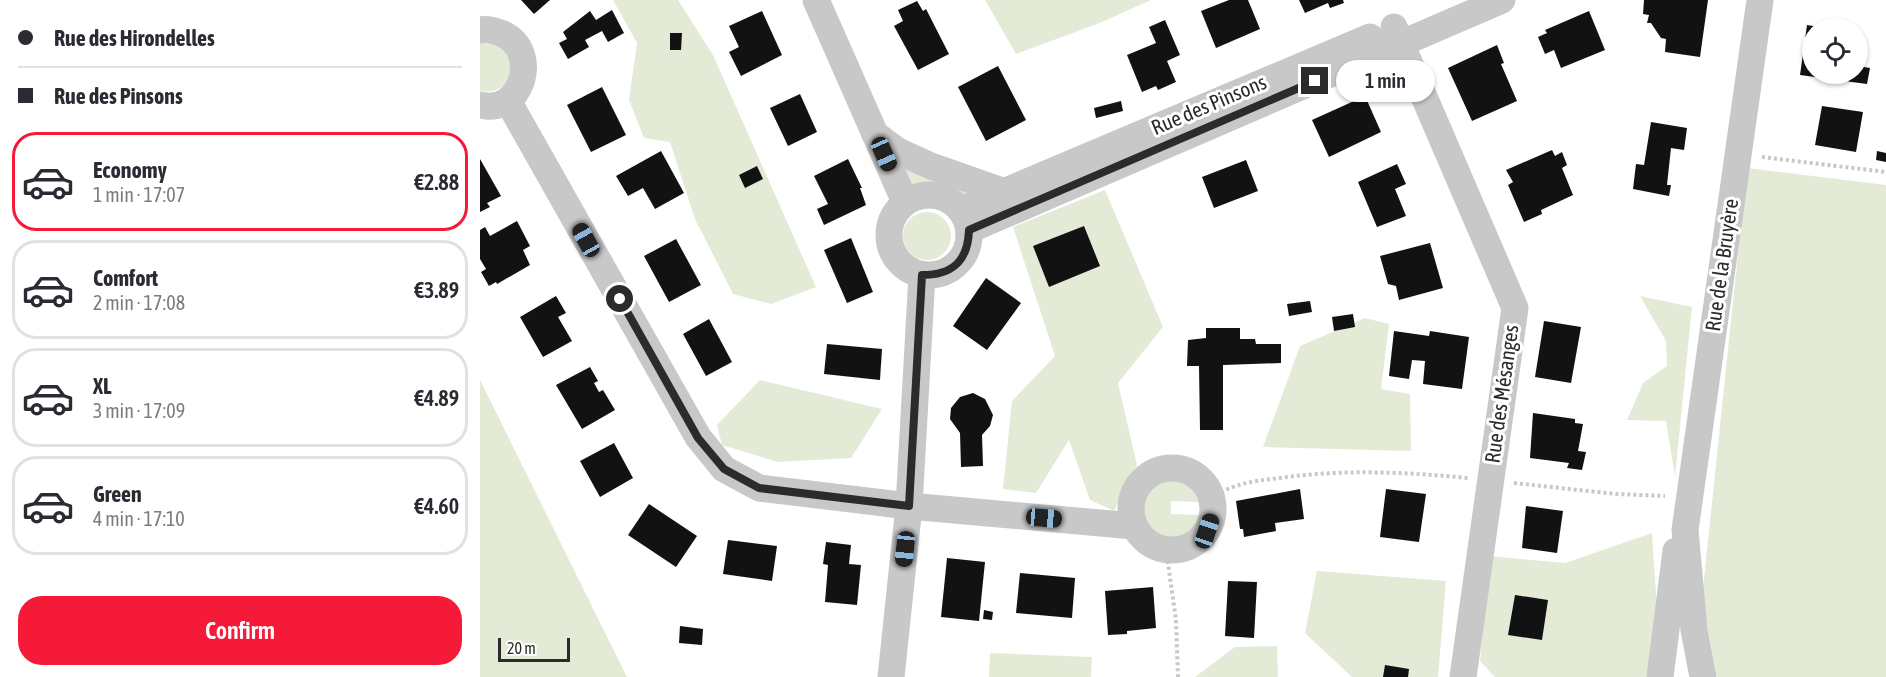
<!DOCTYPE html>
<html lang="en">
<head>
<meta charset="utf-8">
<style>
  body { margin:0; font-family:"Asap Condensed",sans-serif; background:#f7f7f7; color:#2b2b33; height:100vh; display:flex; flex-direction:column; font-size:22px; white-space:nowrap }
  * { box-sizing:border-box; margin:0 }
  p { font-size:20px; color:#7c7c81 }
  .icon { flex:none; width:33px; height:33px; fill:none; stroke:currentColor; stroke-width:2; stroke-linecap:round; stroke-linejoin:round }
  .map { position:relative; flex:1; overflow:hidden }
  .panel { display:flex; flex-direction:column; background:#fff; width:480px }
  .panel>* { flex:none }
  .banner { display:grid; align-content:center; height:132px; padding:0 18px; background:#fff }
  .tools { position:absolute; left:1322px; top:18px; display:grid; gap:12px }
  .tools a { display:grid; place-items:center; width:66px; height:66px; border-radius:50%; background:#fff; box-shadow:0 2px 4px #0004; font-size:30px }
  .scale { position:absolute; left:18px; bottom:15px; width:72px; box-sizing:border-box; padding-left:6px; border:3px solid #2b2b2b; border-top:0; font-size:16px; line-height:21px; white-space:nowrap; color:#2b2b2b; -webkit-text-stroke:4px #fff; paint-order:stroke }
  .end { position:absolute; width:27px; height:27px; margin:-14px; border:8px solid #2b2b2b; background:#fff; box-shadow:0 0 0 3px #fff }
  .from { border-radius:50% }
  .bubble { position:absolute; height:42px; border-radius:21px; background:#fff; box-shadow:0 2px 4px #0004; font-size:20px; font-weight:600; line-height:42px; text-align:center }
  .car { position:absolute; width:18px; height:36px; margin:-18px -9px; border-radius:8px; box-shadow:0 0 4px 2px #0007; background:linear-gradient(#222 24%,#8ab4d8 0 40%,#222 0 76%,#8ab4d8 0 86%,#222 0) }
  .banner b { display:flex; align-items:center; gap:21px; height:57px; font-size:22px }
  .banner b+b { border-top:2px solid #e1e1e2 }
  .banner i { width:15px; height:15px; background:#2b2b33 }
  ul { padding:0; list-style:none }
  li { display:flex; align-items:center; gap:18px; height:99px; margin:0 12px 9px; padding:0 6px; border:3px solid #e1e1e2; border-radius:24px }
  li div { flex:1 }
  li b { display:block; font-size:22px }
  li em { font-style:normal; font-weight:600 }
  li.current { border-color:#f61a39 }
  li>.icon { width:54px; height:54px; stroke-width:1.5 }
  .action { display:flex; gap:12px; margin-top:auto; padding:12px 18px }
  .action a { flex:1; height:69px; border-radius:24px; background:#f61a39; color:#fff; font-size:24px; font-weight:600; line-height:69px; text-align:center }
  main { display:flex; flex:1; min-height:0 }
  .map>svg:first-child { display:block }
  .green { fill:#e3ebd7 }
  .building { fill:#121212 }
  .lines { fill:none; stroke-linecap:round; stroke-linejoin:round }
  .path { stroke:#c8c8c8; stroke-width:4; stroke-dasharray:3 3; stroke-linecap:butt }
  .minor { stroke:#c8c8c8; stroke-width:27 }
  .route { stroke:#2b2b2b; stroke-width:8 }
  .labels { text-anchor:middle; stroke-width:6; stroke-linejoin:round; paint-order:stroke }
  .street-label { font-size:21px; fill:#2b2b2b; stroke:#fff }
</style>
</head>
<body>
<main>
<section class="panel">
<div class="banner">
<b><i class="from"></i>Rue des Hirondelles</b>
<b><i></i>Rue des Pinsons</b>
</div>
<ul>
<li class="current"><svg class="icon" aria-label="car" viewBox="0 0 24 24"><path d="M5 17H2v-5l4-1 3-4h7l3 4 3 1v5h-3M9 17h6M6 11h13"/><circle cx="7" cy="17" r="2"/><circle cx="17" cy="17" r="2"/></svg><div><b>Economy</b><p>1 min · 17:07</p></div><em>€2.88</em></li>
<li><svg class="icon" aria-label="car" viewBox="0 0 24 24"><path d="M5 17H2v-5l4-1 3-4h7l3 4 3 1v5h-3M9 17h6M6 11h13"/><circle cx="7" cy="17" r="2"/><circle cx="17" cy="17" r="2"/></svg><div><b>Comfort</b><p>2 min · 17:08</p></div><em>€3.89</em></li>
<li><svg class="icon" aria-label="car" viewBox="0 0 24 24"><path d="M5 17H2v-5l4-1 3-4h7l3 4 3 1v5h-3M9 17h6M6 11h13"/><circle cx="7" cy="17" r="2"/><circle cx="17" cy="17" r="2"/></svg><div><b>XL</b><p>3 min · 17:09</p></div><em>€4.89</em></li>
<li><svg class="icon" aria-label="car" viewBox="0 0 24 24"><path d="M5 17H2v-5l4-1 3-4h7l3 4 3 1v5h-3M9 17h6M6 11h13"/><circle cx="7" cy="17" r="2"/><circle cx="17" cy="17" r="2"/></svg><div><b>Green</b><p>4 min · 17:10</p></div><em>€4.60</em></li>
</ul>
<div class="action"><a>Confirm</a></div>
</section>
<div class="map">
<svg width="1406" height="677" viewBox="0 0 1406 677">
  <rect width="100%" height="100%" fill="#fff"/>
  <g class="green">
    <path d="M133 0H198L233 55 336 287 291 304 253 294 215 219 190 142 164 138 149 100 157 43Z"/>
    <path d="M505 0H671L622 22 536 54Z"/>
    <path d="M9 41 26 50 33 67 25 85C17 90 10 93 0 91V43Z"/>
    <path d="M418 159 492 192 479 198 448 188 437 190 432 187Z"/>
    <path d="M1267 168 1406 185V677H1237L1222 598Z"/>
    <path d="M625 190 683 327 638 383 657 465 634 511 610 500 589 440 556 493 523 489 532 401 575 356 533 227Z"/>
    <circle cx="447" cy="236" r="24"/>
    <path d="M1160 296 1212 307 1195 477 1186 421 1147 420 1163 383 1187 366 1186 341Z"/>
    <path d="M885 318 909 324 901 389 930 394 931 451 783 447 820 346Z"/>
    <path d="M0 380 147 677H0Z"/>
    <path d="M280 380 402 409 371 458 298 462 242 445 237 425Z"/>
    <path d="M690 478C706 480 713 487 719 502L691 501V514L719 515C719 523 714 530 708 534 666 565 629 487 690 478Z"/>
    <path d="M1172 533 1178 625 1171 677H1015L1000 661 1009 556 1085 563Z"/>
    <path d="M837 571 966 581 958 677H872L825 633Z"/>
    <path d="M797 646 798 677H715L755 647Z"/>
    <path d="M510 653 612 657 611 677H509Z"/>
  </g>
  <g class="building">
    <path d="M41 0H70L54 14Z"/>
    <path d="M749 0H768L780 29 736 48 721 11Z"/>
    <path d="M819 0H863L864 3 850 8 848 3 825 13Z"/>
    <path d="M1164 0H1228L1220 57 1185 52 1186 39 1181 38 1171 23H1167L1169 15 1163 14Z"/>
    <path d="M437 1 443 11 446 9 469 54 438 70 414 26 423 21 418 10Z"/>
    <path d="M132 10 144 33 128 42 122 31 105 40 109 47 88 59 79 43 87 39 83 32 110 11 116 20Z"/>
    <path d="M282 11 302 55 261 76 249 52 259 47 249 26Z"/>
    <path d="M1109 11 1125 50 1081 68 1074 50 1065 54 1058 37 1067 33 1065 30Z"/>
    <path d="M685 20 700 55 687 61 696 82 678 90 676 86 662 92 647 55 676 43 669 27Z"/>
    <path d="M1327 25 1339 27 1332 28V74H1377V66L1390 68 1387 84 1320 75Z"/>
    <path d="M190 33H202L201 50H190Z"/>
    <path d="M1017 45 1024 63 1021 64 1037 101 992 121 968 68Z"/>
    <path d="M518 66 546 120 506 141 478 87Z"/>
    <path d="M122 87 146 135 111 152 87 105Z"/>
    <path d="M320 94 337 132 308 146 290 108Z"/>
    <path d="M885 96 901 132 849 157 832 120Z"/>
    <path d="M641 101 643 111 616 118 614 108Z"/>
    <path d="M1342 106 1383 112 1376 152 1335 145Z"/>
    <path d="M1171 122 1207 128 1204 150 1191 148 1187 185H1191L1189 196 1153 189 1156 164 1164 165Z"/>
    <path d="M1072 150 1075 156 1082 152 1087 165 1082 168 1093 195 1061 210 1062 214 1044 222 1028 185 1033 182 1026 170Z"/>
    <path d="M181 151 204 193 175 209 163 188 148 196 136 176Z"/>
    <path d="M1397 151 1406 153V162L1396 160Z"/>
    <path d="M0 159 21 196 7 203 10 207 0 212Z"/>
    <path d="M368 159 382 188H380L386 205 344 225 337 209 348 204 334 176Z"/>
    <path d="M766 160 778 191 734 208 722 177Z"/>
    <path d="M917 164 926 184 915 189 926 216 897 227 878 182Z"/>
    <path d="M277 166 283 179 265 188 259 175Z"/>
    <path d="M37 221 50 246 43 250 50 265 17 284 16 282 9 286 1 272 6 269 0 259V230L5 227 10 236Z"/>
    <path d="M604 226 620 266 569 287 553 246Z"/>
    <path d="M371 238 393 292 367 303 344 250Z"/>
    <path d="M196 239 221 285 189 302 164 256Z"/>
    <path d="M950 243 963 288 919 300 916 286 908 284 900 256Z"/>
    <path d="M506 278 541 303 507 350 473 326Z"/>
    <path d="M76 296 86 313 78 317 92 341 63 357 40 317Z"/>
    <path d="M830 301 832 312 809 316 807 304Z"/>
    <path d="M873 314 875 327 854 331 852 317Z"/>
    <path d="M229 319 252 362 226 376 203 334Z"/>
    <path d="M1064 321 1101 327 1091 383 1055 377Z"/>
    <path d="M726 328H760V339H775L776 344H801V363L743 365V430H720L719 366H707L708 340 726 338Z"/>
    <path d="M914 331 949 336 950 331 989 337 982 389 943 384 945 361 932 360 929 379 909 376Z"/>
    <path d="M347 344 402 349 400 380 344 374Z"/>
    <path d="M110 367 118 381 114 383 119 392 123 390 135 410 102 429 76 385Z"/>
    <path d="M493 393 505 399 513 415 510 426 502 435 503 466 481 467 480 433 470 419 471 408 480 397Z"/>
    <path d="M1053 413 1095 419V423L1103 424 1098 451 1106 452 1102 470 1087 468 1089 463 1050 458Z"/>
    <path d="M134 443 153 478 120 497 100 461Z"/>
    <path d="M820 489 824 519 795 523 796 531 764 537 763 529H760L756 501Z"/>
    <path d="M906 489 946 494 939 542 900 537Z"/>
    <path d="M169 504 217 536 196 567 148 535Z"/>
    <path d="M1046 506 1083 511 1077 553 1042 548Z"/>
    <path d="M248 540 297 546 292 581 243 574Z"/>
    <path d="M346 542 371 545 369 564 381 565 377 605 345 602 348 565 343 564Z"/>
    <path d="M467 558 505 562 499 621 461 617Z"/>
    <path d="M540 573 595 578 592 618 536 613Z"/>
    <path d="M748 581 777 582 774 638 745 636Z"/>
    <path d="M673 587 676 628 647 631V634L628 635 625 591Z"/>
    <path d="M1035 595 1068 600 1062 640 1028 635Z"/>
    <path d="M504 610 513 612 512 620 503 619Z"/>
    <path d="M200 626 223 629 222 645 199 643Z"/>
    <path d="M905 665 929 669 928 677H903Z"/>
  </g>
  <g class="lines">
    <g class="path">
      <path d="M1282 157 1406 172"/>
      <path d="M1034 483 1136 494 1185 496"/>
      <path d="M731 499C752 483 775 481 800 478 863 469 925 472 988 478"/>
      <path d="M686 549 696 620 698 677"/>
    </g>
    <g class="minor">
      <path d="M336 0 425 202"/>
      <path d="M914 27 1035 308 983 677"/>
      <path d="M0 30C7 28 16 31 23 34 61 52 42 116 0 105"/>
      <path d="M28 101 218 437 244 469 279 488 429 506 654 526"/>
      <path d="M395 134 418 151 451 166 525 192"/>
      <circle cx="449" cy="235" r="40"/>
      <path d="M481 210 890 37"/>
      <path d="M489 230 1022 0"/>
      <circle cx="692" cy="509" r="41"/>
      <path d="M411 677 429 506 442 275"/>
      <path d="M1180 677 1196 551"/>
      <path d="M1223 677 1214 630 1205 530 1280 0"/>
    </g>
  </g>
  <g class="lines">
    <path class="route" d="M140 299 218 438 244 469 279 488 429 506 442 275C474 275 488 260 489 230L835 81"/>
  </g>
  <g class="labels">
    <g class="street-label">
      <text transform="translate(729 105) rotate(-23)" y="7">Rue des Pinsons</text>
      <text transform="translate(1242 265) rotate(-82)" y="7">Rue de la Bruyère</text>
      <text transform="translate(1022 394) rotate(-82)" y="7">Rue des Mésanges</text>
    </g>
  </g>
</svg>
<div class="tools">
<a><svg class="icon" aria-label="locate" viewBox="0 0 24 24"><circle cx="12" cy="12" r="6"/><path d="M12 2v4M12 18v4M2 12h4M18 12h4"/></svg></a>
</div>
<div class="scale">20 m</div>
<i class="end from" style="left:140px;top:299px"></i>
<i class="end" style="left:835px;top:81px"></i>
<div class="bubble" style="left:856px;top:60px;width:99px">1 min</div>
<i class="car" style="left:404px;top:154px;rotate:156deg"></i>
<i class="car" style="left:106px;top:240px;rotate:331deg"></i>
<i class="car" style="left:564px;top:518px;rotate:95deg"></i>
<i class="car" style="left:727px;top:531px;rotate:19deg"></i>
<i class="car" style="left:425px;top:549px;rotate:186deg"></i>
</div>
</main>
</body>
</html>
